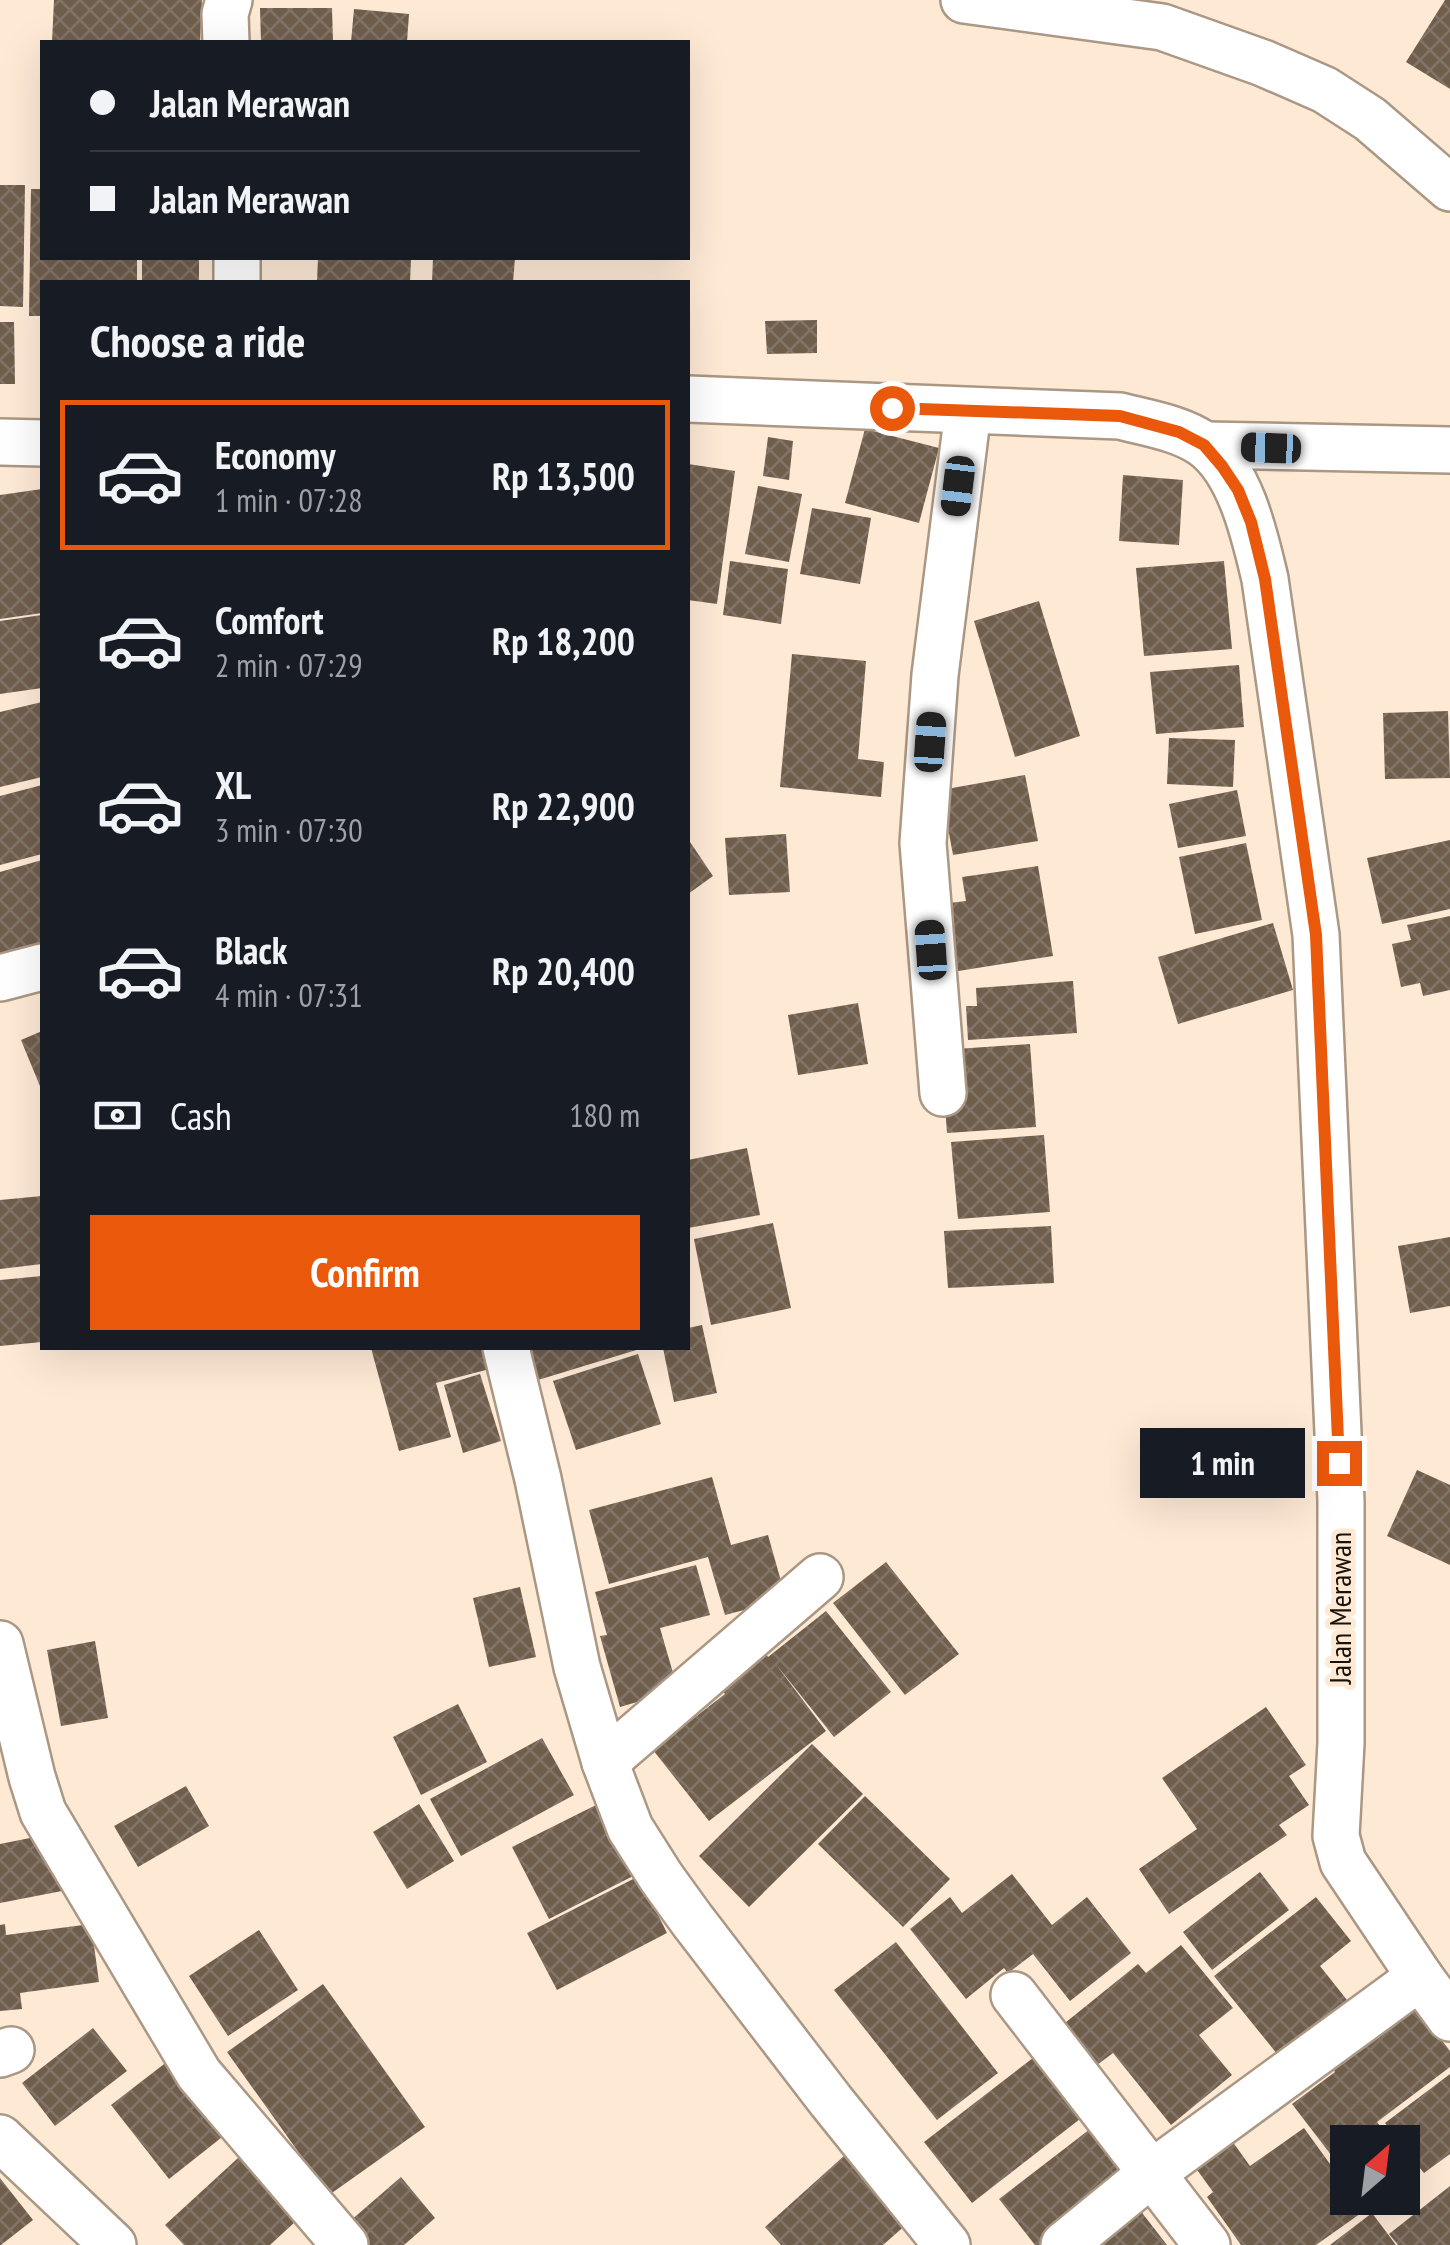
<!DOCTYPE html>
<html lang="en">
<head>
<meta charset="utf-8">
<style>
  body { margin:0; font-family:"PT Sans Narrow",sans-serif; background:#242831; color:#f1f3f6; height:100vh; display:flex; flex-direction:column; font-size:38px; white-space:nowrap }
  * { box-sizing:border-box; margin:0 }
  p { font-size:32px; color:#9ea1a6 }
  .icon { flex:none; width:55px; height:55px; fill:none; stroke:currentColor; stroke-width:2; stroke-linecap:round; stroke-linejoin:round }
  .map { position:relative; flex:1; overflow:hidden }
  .sheet { position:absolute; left:40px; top:280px; width:650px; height:1070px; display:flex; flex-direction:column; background:#171b24; border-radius:0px; box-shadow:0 10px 40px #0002 }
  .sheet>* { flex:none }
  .hud { position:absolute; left:40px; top:40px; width:650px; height:220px; border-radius:0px; box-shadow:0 10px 40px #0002; display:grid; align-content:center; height:220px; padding:0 50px; background:#171b24 }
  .needle { width:65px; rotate:28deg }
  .fabs { position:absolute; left:1330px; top:2125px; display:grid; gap:20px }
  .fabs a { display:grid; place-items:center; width:90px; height:90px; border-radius:0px; background:#171b24; box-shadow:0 10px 40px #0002; font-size:50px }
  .end { position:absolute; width:45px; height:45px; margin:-22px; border:12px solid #ea580c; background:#fff; box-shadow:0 0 0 5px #fff }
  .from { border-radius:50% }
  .bubble { position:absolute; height:70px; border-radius:0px; background:#171b24; box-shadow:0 10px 40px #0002; font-size:32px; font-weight:800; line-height:70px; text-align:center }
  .car { position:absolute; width:30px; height:60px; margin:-30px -15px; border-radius:12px; box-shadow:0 0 8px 2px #0007; background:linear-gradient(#222 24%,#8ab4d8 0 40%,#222 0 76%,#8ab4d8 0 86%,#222 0) }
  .hud b { display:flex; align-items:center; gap:35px; height:95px; font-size:38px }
  .hud b+b { border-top:2px solid #363941 }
  .hud i { width:25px; height:25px; background:#f1f3f6 }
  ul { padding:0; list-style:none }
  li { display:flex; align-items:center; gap:30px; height:150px; margin:0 20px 15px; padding:0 30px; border:5px solid transparent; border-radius:0px }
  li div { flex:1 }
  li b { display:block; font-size:38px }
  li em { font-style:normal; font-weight:800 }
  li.current { border-color:#ea580c }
  li>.icon { width:90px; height:90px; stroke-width:1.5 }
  h2 { padding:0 50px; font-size:45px; line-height:120px }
  .pay { display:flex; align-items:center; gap:25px; height:110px; padding:0 50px; font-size:38px }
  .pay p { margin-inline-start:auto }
  .button { display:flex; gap:20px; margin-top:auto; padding:20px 50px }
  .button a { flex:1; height:115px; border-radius:0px; background:#ea580c; color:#fff; font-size:40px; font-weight:800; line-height:115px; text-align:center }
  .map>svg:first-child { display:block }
  .building { fill:url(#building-cross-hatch) }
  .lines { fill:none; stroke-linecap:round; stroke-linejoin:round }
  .minor-casing { stroke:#aa9784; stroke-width:50 }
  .minor { stroke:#fff; stroke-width:45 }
  .route { stroke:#ea580c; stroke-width:12 }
  .labels { text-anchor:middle; stroke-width:10; stroke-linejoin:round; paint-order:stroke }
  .street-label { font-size:30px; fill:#18110a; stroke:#fee9d5 }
</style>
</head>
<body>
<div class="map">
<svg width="1450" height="2245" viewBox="0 0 1450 2245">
  <defs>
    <pattern id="building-cross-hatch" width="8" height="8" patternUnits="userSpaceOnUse" patternTransform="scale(2.5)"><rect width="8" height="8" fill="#705e4d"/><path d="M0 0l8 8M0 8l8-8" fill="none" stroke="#827467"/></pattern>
  </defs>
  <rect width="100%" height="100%" fill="#fee9d5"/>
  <g class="building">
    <path d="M54 0H202L200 42H52Z"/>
    <path d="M1445 0H1450V89L1406 62Z"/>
    <path d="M260 8H332L333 42H261Z"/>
    <path d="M354 9 409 14 407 42H351Z"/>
    <path d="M0 185H25L23 307 0 306Z"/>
    <path d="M31 189H42V258H137V282H42V316H29Z"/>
    <rect x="142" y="258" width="57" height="24"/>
    <path d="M318 258H411L410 282H317Z"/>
    <path d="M433 258H515L513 282H432Z"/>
    <path d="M817 320V353L767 354 765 321Z"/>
    <path d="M0 322H14L15 384H0Z"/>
    <path d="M865 429 939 448 919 523 845 503Z"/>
    <path d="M768 437 793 441 789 480 763 476Z"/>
    <path d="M688 464 735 471 717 604 688 600Z"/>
    <path d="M1123 475 1183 480 1179 545 1119 541Z"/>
    <path d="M758 486 802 494 789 562 745 554Z"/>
    <path d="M42 489V613L0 619V495Z"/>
    <path d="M812 508 871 518 860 584 800 574Z"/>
    <path d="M730 561 788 569 781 624 723 615Z"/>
    <path d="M1224 561 1232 649 1144 656 1136 568Z"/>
    <path d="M1039 601 1080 736 1015 757 974 621Z"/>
    <path d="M42 615V688L0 694V621Z"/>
    <path d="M792 654 866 661 858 759 884 762 881 797 780 787Z"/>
    <path d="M1239 665 1244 727 1156 734 1150 672Z"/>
    <path d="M42 702V777L0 787V712Z"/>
    <path d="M1448 711 1450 778 1385 779 1383 713Z"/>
    <path d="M1169 738 1235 740 1233 787 1167 784Z"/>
    <path d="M1025 775 1038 841 953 855 941 790Z"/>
    <path d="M42 785V854L0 865V796Z"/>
    <path d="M1237 790 1246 836 1178 848 1169 804Z"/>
    <path d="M786 834 790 892 729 895 725 838Z"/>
    <path d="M688 839 713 876 688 894Z"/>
    <path d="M1450 840V909L1382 924 1367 858Z"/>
    <path d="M1246 843 1262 920 1195 934 1179 857Z"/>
    <path d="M42 860V943L0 955V872Z"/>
    <path d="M1038 866 1053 956 952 972 941 904 966 901 962 877Z"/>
    <path d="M1450 916V990L1423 996 1420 983 1401 987 1392 944 1411 940 1407 925Z"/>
    <path d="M1273 923 1293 990 1178 1024 1158 957Z"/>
    <path d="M1073 981 1077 1033 968 1040 966 1006H977L976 988Z"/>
    <path d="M858 1003 868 1064 798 1075 788 1015Z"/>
    <path d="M42 1031V1091L21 1040Z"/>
    <path d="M1030 1044 1036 1127 947 1133 941 1050Z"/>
    <path d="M1044 1135 1050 1212 958 1219 951 1142Z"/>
    <path d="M747 1148 760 1215 688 1228V1160Z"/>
    <path d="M42 1196V1264L0 1269V1200Z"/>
    <path d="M773 1223 791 1308 711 1325 694 1239Z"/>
    <path d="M1051 1226 1054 1283 948 1288 944 1231Z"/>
    <path d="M1450 1237V1306L1410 1313 1398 1246Z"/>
    <path d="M42 1276V1342L0 1346V1280Z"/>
    <path d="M702 1325 717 1393 674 1402 663 1348H688V1328Z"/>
    <path d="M371 1348H501L505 1365 436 1383 451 1437 399 1451Z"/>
    <path d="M528 1348H643L538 1380Z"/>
    <path d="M638 1354 661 1424 576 1450 553 1381Z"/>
    <path d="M480 1374 501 1441 463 1453 444 1385Z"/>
    <path d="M1417 1470 1450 1485V1565L1387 1536Z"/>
    <path d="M712 1477 731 1545 768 1535 786 1599 725 1615 708 1557 609 1584 589 1510Z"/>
    <path d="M886 1562 959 1654 905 1695 833 1603Z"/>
    <path d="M696 1565 710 1615 660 1628 678 1690 620 1707 600 1636 607 1635 595 1592Z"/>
    <path d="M520 1587 536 1657 489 1667 473 1598Z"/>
    <path d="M826 1611 891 1692 834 1737 775 1663 826 1731 709 1821 653 1750 725 1694 719 1686 764 1651 768 1657Z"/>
    <path d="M95 1641 108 1718 61 1726 47 1650Z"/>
    <path d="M458 1704 487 1762 421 1795 393 1737Z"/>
    <path d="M1266 1707 1306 1765 1289 1776 1309 1805 1279 1825 1287 1835 1169 1914 1139 1869 1197 1829 1162 1778Z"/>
    <path d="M542 1738 574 1795 461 1856 430 1799Z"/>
    <path d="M812 1744 863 1794 749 1907 699 1856Z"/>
    <path d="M186 1786 209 1826 138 1867 114 1826Z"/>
    <path d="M865 1796 950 1879 903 1927 818 1844Z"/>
    <path d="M602 1802 639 1873 549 1919 512 1847Z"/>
    <path d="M419 1804 454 1861 407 1889 373 1832Z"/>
    <path d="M50 1834 62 1891 0 1903V1844Z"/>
    <path d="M1260 1872 1289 1910 1212 1970 1183 1932Z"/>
    <path d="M1012 1874 1052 1925 1087 1897 1131 1953 1070 2001 1033 1954 1008 1973 1004 1968 966 1999 910 1929 950 1897 962 1913Z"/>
    <path d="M639 1876 667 1933 557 1990 527 1933Z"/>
    <path d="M1316 1897 1351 1941 1320 1966 1347 2000 1278 2055 1214 1976Z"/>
    <path d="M5 1924 6 1935 91 1924 99 1982 20 1993 22 2009 0 2011V1925Z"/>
    <path d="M259 1930 298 1990 228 2036 189 1976Z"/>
    <path d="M896 1942 998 2073 937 2120 834 1990Z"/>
    <path d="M1181 1945 1233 2008 1199 2035 1232 2075 1171 2125 1113 2053 1093 2068 1060 2027 1138 1964 1146 1973Z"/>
    <path d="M323 1984 425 2127 329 2195 227 2052Z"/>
    <path d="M1413 2002 1450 2051V2067L1377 2122 1393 2142H1348V2177L1292 2104 1335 2072 1329 2064Z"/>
    <path d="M93 2028 127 2071 55 2126 22 2083Z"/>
    <path d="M1042 2051 1089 2112 972 2203 924 2142Z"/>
    <path d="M168 2061 226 2134 169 2179 111 2105Z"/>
    <path d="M1450 2074V2154L1424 2173 1402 2146V2142H1400L1385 2123Z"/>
    <path d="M1094 2126 1133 2174 1041 2245H1035L999 2199Z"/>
    <path d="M1304 2128 1348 2189V2198H1354L1364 2211 1316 2245H1241L1207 2197 1213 2192 1190 2160 1227 2134 1250 2166Z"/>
    <path d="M855 2146 917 2215 883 2245H781L765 2227Z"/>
    <path d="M250 2147 308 2210 270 2245H184L165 2225Z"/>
    <path d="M401 2177 435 2218 404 2245H357L342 2228Z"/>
    <path d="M0 2178 33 2220 1 2245H0Z"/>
    <path d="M1450 2186V2245H1398L1389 2234Z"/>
    <path d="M1136 2205 1167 2245H1081Z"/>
    <path d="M1372 2213 1396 2245H1330Z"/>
  </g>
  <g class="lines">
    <defs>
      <g id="minor">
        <path d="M964 0 1162 27 1263 63 1325 90 1370 119 1450 188"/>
        <path d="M226 42 225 14 229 0"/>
        <path d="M237 282V258"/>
        <path d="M688 399 1120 416C1147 423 1180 428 1203 444 1241 471 1255 537 1265 579L1316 935 1341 1501V1743L1336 1836 1343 1862 1420 1977 1450 2018"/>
        <path d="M0 442 42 443"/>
        <path d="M1205 445 1450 450"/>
        <path d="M0 978 42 967"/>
        <path d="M943 1093 923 843 935 675 968 411"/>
        <path d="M506 1348 538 1479 577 1667 605 1762 630 1828 661 1877 692 1920 831 2101 947 2245"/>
        <path d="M0 1644 32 1777 43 1812 199 2074 345 2245"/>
        <path d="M605 1762 820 1577"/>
        <path d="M1014 1995 1207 2245"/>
        <path d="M0 2054 11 2050"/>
        <path d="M0 2138 113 2245"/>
        <path d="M1064 2245 1152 2173 1420 1977"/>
      </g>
    </defs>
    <use href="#minor" class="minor-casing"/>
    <use href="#minor" class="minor"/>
  </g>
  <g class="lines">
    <path class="route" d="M892 408 1120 416 1179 432 1204 445 1222 466 1238 490 1251 522 1265 579 1316 935 1339 1463"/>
  </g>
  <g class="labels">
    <g class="street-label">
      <text transform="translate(1341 1608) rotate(-90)" y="10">Jalan Merawan</text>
    </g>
  </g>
</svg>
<div class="fabs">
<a><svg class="needle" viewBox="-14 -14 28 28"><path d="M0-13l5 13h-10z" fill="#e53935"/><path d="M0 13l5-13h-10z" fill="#9ea1a6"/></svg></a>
</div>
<i class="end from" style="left:892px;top:408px"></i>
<i class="end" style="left:1339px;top:1463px"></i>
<div class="bubble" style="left:1140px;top:1428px;width:165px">1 min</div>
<i class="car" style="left:1271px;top:448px;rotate:272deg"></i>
<i class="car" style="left:958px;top:486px;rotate:187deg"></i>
<i class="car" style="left:930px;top:742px;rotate:4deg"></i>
<i class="car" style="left:931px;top:950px;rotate:356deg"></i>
<div class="hud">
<b><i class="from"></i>Jalan Merawan</b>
<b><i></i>Jalan Merawan</b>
</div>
<section class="sheet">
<h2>Choose a ride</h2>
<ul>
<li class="current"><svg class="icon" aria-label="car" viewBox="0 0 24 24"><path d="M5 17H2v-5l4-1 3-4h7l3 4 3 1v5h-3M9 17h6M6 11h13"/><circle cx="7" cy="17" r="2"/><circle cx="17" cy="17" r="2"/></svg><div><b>Economy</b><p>1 min · 07:28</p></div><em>Rp 13,500</em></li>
<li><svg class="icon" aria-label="car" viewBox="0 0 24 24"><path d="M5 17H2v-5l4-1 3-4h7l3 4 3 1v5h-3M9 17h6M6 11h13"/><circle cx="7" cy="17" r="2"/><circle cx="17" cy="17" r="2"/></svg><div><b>Comfort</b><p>2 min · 07:29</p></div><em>Rp 18,200</em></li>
<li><svg class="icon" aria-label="car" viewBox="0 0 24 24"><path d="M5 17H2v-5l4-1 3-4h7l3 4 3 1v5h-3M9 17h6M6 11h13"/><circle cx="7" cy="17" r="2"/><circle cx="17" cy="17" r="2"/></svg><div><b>XL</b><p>3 min · 07:30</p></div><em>Rp 22,900</em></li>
<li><svg class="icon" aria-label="car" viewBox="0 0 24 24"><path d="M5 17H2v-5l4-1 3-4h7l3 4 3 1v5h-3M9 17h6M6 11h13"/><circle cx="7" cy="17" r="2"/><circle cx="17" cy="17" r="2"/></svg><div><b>Black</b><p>4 min · 07:31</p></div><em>Rp 20,400</em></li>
</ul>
<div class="pay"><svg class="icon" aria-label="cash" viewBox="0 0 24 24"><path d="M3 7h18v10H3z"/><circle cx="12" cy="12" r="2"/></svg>Cash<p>180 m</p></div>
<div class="button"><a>Confirm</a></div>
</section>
</div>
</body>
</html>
